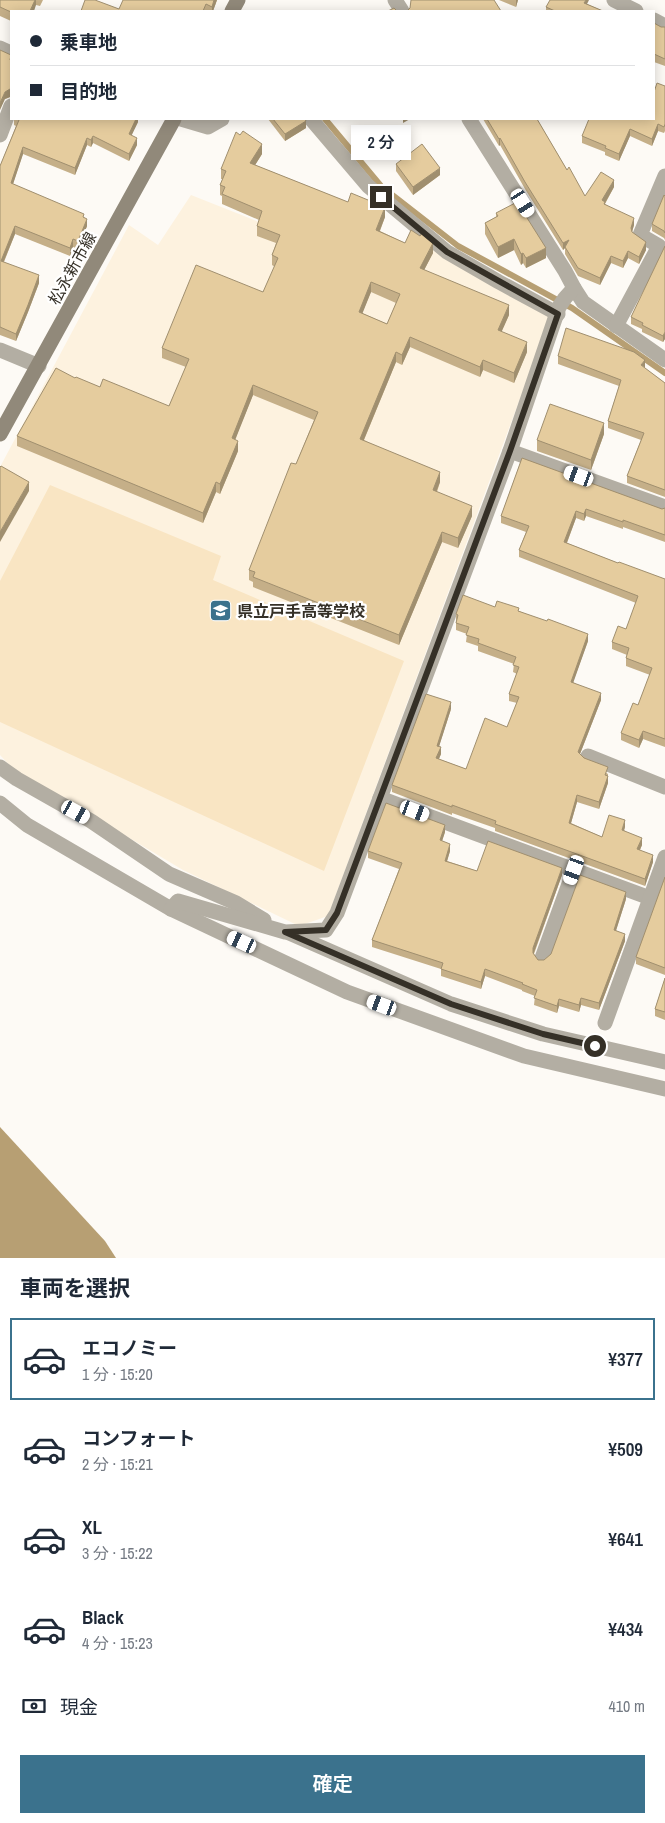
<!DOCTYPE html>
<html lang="ja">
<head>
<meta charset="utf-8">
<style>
  body { margin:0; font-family:"Archivo Narrow","Noto Sans JP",sans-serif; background:#f6f6f7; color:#1f2937; height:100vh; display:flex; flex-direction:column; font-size:19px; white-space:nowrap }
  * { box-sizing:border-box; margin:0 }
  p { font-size:16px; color:#747a83 }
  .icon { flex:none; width:28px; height:28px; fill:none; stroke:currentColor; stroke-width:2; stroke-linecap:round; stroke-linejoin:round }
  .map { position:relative; height:1258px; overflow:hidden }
  .side { display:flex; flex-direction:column; background:#fff; flex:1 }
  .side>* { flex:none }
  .hud { position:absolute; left:10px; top:10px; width:645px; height:110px; border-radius:0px; box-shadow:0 2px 12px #0003; display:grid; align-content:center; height:110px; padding:0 20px; background:#fff }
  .end { position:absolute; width:22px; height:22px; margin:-11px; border:6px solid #353027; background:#fff; box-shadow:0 0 0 2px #fff }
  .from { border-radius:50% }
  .bubble { position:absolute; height:35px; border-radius:0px; background:#fff; box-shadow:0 2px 12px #0003; font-size:16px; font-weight:600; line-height:35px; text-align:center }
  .car { position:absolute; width:15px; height:30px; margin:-15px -8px; border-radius:6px; box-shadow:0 0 4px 1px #0007; background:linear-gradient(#fff 24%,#345 0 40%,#fff 0 76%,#345 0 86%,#fff 0) }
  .hud b { display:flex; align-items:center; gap:18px; height:48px; font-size:19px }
  .hud b+b { border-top:1px solid #e0e1e3 }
  .hud i { width:12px; height:12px; background:#1f2937 }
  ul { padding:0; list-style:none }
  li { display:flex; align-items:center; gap:15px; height:82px; margin:0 10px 8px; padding:0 10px; border:2px solid transparent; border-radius:0px }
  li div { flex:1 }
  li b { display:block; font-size:19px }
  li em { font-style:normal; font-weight:600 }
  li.current { border-color:#3b728d }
  li>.icon { width:45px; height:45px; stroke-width:1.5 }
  h2 { padding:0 20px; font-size:22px; line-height:60px }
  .pay { display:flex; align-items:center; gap:12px; height:55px; padding:0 20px; font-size:19px }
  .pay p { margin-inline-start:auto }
  .primary-button { display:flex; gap:10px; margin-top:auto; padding:10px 20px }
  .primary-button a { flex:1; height:58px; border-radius:0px; background:#3b728d; color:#fff; font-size:20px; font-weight:600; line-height:58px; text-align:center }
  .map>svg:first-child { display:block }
  .built { fill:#fdf2df }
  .pitch { fill:#f9e5c3 }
  .water { fill:#b79f73 }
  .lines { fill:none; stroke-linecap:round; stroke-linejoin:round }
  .stream { stroke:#b79f73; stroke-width:6 }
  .street { stroke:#b3aea3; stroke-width:15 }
  .secondary { stroke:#91897a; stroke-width:15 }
  .wall { fill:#c5af88; fill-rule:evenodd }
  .shaded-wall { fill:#a08f6f }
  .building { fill:#e5cc9e; stroke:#a08f6f; fill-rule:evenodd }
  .route { stroke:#353027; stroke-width:6 }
  .labels { text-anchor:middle; stroke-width:4.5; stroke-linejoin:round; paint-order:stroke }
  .street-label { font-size:16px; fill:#353027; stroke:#fff }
  .poi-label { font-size:16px; font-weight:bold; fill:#353027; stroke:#fff; text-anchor:start }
</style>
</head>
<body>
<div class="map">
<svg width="665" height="1258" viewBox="0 0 665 1258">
  <rect width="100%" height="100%" fill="#fdfaf5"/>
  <path class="built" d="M191 195 391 274 412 232 551 315 328 916 299 926 183 870 12 768 0 755V467L129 225 158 245Z"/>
  <path class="pitch" d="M50 485 221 556 213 580 404 661 324 871 0 722V581Z"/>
  <path class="water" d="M0 1127 105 1241 116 1258H0Z"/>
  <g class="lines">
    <path class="stream" d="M325 119 381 186 458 246 572 308 665 373"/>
    <g class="street">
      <path d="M395 0 402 11"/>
      <path d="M614 0 636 11"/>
      <path d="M654 20 665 26"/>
      <path d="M0 48 11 53"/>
      <path d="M181 119 208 127 222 119"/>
      <path d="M311 119 368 186 447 252 499 282 558 314"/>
      <path d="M0 135 11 106"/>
      <path d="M574 288 583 302 665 360"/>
      <path d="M616 326 659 246 640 235 665 176"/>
      <path d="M0 350 39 366"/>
      <path d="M510 451 665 507"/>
      <path d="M588 756 665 787"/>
      <path d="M0 767 17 779 91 821 169 874 236 903 264 920"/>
      <path d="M380 798 650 898"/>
      <path d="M0 803 27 825 171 909 347 992 524 1056 665 1089"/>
      <path d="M171 909 178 901 285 932 326 930 337 913 510 451 559 307 565 298 574 288 565 271 469 119"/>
      <path d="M289 933 451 1004 543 1034 665 1062"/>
      <path d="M542 958 574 870"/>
      <path d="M605 1023 665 857"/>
    </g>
    <g class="secondary">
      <path d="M232 11 238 0"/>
      <path d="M0 434 174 119"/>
    </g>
  </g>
  <g class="wall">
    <path d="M0 0H43L40 6 36 5 11 11V21L0 16Z"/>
    <path d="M217 0 213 11H81L119 9Z"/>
    <path d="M499 0H518L516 7Z"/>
    <path d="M587 4 603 11H546V7Z"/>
    <path d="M654 23 661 27H665V66L654 62Z"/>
    <path d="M11 55V97H10L5 99Z"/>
    <path d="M665 86V131L664 133 658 131 652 146 630 136 619 161 605 155V152L582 143V136L654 119Z"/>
    <path d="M14 119H138V122L131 135 137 145 129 161 93 143 91 147 87 145 75 175 23 154 13 184 84 217 87 226 78 249 73 247 70 256 15 234 4 262 39 283 28 312 16 341 0 335V166L16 126 14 125Z"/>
    <path d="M268 119H305L306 128 285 141Z"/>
    <path d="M483 119H537L567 170 585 196 614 187 605 204 634 225 632 232 646 250 639 264 628 258 623 268 611 263 600 285 578 276 565 254V248L563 250 525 189 500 145 499 146Z"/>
    <path d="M240 135 262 154 255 165 385 217 380 231 405 243 433 253 424 270 509 315 501 332 527 352 514 383 483 370 480 377 410 347 402 365 396 362 364 440 440 482 437 492 472 516 458 548 442 542 399 645 253 587V582L249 580V570L296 464 314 420 253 395 235 439 238 451 220 494 216 492 203 523 17 446V436L75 378 100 387 169 406 186 367 162 358V348L263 292 275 267 272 265V255L276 243 257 236V226L259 220 222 204V196L220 195V185L223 179H221V169ZM371 292 396 303 387 324 362 313Z"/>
    <path d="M396 164 440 175 413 195 396 171Z"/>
    <path d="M665 196V240L664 238 652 231V224Z"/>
    <path d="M496 213 546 258 526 268 523 263 521 265 514 250 498 258 485 234V223L496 217Z"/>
    <path d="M665 246V339L663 342 642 332V329L631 324V317Z"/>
    <path d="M558 356 644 368 665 383V497L627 483V476L641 440 608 428V421L619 386 558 364Z"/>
    <path d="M604 434 591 470 537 451V440Z"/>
    <path d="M522 458 662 509 665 508V542L623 527V529L586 516 584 521 576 518 567 543 618 563 665 579V747L643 739 639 748 621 740V733L638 705 650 675 626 666V658L627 655 612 649V642L626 629 636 603 519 557V550L526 532 501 523V516Z"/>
    <path d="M495 607 519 611 588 641 573 682 601 700 580 754 608 774V783L599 809 577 802 571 823 602 837 625 827 624 830 642 845 640 850 653 862 645 886 495 831V828L452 813V815L392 792V785L451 709 439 746 441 754 439 759 466 769 507 727 517 703 509 701V694L517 674 513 672 514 664 478 651V646L466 642 467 634 456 630V614Z"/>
    <path d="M445 832 442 841 450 851 447 861 477 871 562 875 534 954 538 960H544L626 899 616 930 625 941 599 1010 581 1005 579 1012 559 1006 557 1013 534 1005 535 996 522 991V990L485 976 481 989 441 976V969L372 947V940L399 869 368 858V851Z"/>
    <path d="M665 877V975L636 964V957Z"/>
    <path d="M665 978V1020L655 1016V1009Z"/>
  </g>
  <g class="shaded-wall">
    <path d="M35 0H36V5L34 11H30Z"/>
    <path d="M214 0H217L213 11H212V7Z"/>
    <path d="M516 0H518L516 7Z"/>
    <path d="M586 0H589L584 10V3Z"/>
    <path d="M10 89V97L5 99 0 110V103L5 92Z"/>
    <path d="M135 119H138V122L129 141V134Z"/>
    <path d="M403 119H410L403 123Z"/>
    <path d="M306 121V128L285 141V134Z"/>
    <path d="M658 124V131L652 146V139Z"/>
    <path d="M630 129V136L619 161V154Z"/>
    <path d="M93 136V143L91 147V140Z"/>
    <path d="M87 138V145L75 175V168Z"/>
    <path d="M137 138V145L129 161V154Z"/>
    <path d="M500 138V145L499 146V139Z"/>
    <path d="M262 144V154L250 173V163Z"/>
    <path d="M23 147V154L11 190V183Z"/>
    <path d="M440 168V175L413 195V187Z"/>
    <path d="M614 180V187L605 203V209L602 200Z"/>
    <path d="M385 207V217L376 240V230Z"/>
    <path d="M634 218V225L631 235V228Z"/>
    <path d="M87 219V226L78 249V241Z"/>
    <path d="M15 226V234L1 268V261Z"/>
    <path d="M73 239V247L70 256V248Z"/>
    <path d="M514 239V250L498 258V247Z"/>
    <path d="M569 240 565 247V248L563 250V243Z"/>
    <path d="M646 242V250L639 264V257Z"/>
    <path d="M433 243V253L420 278V268Z"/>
    <path d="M546 248V258L526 268V258Z"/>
    <path d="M628 251V258L623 268V261Z"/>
    <path d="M523 253V263L521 265V254Z"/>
    <path d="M611 256V263L600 285V278Z"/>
    <path d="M39 275V283L28 312 16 341V334Z"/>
    <path d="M371 282V292L359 322V312Z"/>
    <path d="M509 305V315L498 340V330Z"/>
    <path d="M665 332V339L663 342V336Z"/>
    <path d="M410 337V347L402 365V355Z"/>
    <path d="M527 342V352L514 383V373Z"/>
    <path d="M396 352V362L360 449V439Z"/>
    <path d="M483 360V370L480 377V367Z"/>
    <path d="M645 360V368L641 365Z"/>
    <path d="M253 385V395L232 448V438Z"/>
    <path d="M604 423V434L591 470V460Z"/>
    <path d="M238 441V451L220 494V484Z"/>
    <path d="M440 472V482L433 500V490Z"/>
    <path d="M29 482V491L0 542V532Z"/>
    <path d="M216 482V492L203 523V513Z"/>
    <path d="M472 506V516L458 548V538Z"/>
    <path d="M586 509V516L584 521V514Z"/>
    <path d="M576 511V518L564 550V542Z"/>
    <path d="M442 532V542L399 645V635Z"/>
    <path d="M588 634V641L571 689V682Z"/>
    <path d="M601 693V700L578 759V752Z"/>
    <path d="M451 702V709L437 753V746Z"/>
    <path d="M643 731V739L639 748V740Z"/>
    <path d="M441 747V754L436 765V758Z"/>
    <path d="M608 776V783L599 809V802Z"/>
    <path d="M577 795V802L569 830V823Z"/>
    <path d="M625 820V827L622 837V830Z"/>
    <path d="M445 825V832L440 847V840Z"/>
    <path d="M642 838V845L637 856V849Z"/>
    <path d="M450 844V851L445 868V861Z"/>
    <path d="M653 855V862L645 886V879Z"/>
    <path d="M562 868V875L533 955V948Z"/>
    <path d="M626 892V899L614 937V930Z"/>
    <path d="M625 934V941L599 1010V1003Z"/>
    <path d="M485 969V976L481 989V982Z"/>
    <path d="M581 998V1005L579 1012V1005Z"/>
    <path d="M559 999V1006L557 1013V1006Z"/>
  </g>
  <g class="building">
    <path d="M0 0H35L30 11 11 12 0 7Z"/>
    <path d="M85 0H95L119 9 123 0H214L212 7 206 4 203 11H81Z"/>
    <path d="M411 0H494L501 11H407L410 8Z"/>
    <path d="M550 0H586L584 3 603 11H555L546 7Z"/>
    <path d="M394 8 397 11H388Z"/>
    <path d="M654 23 661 27H665V59L654 54Z"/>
    <path d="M0 50 11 55 10 60 11 61V90L10 89 5 92 0 103Z"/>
    <path d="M657 83 665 86V124L664 127 658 124 652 139 630 129 619 154 605 148 606 146 582 136 589 119H654V92Z"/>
    <path d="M16 119H136L129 134 137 138 129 154 93 136 91 140 87 138 75 168 23 147 11 183 84 214 83 217 87 219 78 241 73 239 70 248 15 226 1 261 39 275 28 305 16 334 0 327V166L19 120Z"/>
    <path d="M273 119H305L306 121 285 134Z"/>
    <path d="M487 119H537L567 170 569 167 585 196 601 172 614 180 602 200 605 202 604 204 634 218 631 228 632 232 646 242 639 257 628 251 623 261 611 256 600 278 578 268 565 247 569 240 563 243 525 182 500 138 499 139Z"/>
    <path d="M243 131 262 144 250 163 348 202 351 193 385 207 376 230 405 243 411 230 420 236 422 233 433 243 420 268 509 305 498 330 527 342 514 373 483 360 480 367 410 337 402 355 396 352 360 439 440 472 433 490 472 506 458 538 442 532 399 635 253 577 255 572 249 570 291 463 296 464 318 412 253 385 232 438 238 441 220 484 216 482 203 513 17 436 56 368 75 378 76 377 100 387 103 379 169 406 189 359 162 348 196 265 263 292 278 258 272 255 280 235 257 226 262 211 222 194 225 187 220 185 226 171 221 169 236 132 240 135ZM371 282 400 294 387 324 359 312Z"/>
    <path d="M422 144 440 168 413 187 396 164Z"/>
    <path d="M664 195 665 196V233L664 231 652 224Z"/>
    <path d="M517 202 546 248 526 258 523 253 521 254 514 239 498 247 485 223 498 216 496 213Z"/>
    <path d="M665 246V332L663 336 642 325 643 323 631 317Z"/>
    <path d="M566 328 634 352 645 360 641 365 665 383V490L627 476 644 433 608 421 621 380 558 356Z"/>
    <path d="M550 404 604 423 591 460 537 440Z"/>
    <path d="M522 458 662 509 665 508V535L623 520V522L586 509 584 514 576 511 564 542 618 563 619 562 665 579V739L643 731 639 740 621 733 633 703 638 705 652 668 626 658 629 648 612 642 618 626 626 629 638 596 519 550 529 526 501 516Z"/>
    <path d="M1 466 29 482 0 532V467Z"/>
    <path d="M463 595 495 607 497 601 519 608 518 611 547 621 548 619 588 634 571 682 601 693 578 752 584 758 608 767 605 775 608 776 599 802 577 795 569 823 602 837 609 815 625 820 622 830 642 838 637 849 653 855 645 879 495 824 496 821 452 805V807L392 785 426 694 451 702 437 746 441 747 436 758 466 769 485 718 507 727 519 697 509 694 519 667 513 665 516 657 478 643 479 639 466 635 469 627 456 623 458 615 456 614Z"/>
    <path d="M386 803 445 825 440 840 450 844 445 861 477 871 488 841 562 868 533 948V953L538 960H544L551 954 580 875 626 892 614 930 625 934 599 1003 581 998 579 1005 559 999 557 1006 534 998 537 990 522 984 523 983 485 969 481 982 441 969 443 963 372 940 402 863 368 851Z"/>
    <path d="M665 877V968L636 957Z"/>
    <path d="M665 978V1012L655 1009Z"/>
  </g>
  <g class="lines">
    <path class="route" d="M381 197 447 252 558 314 510 451 337 913 326 930 285 932 451 1004 543 1034 595 1046"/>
  </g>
  <defs>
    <symbol id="school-square" viewBox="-11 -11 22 22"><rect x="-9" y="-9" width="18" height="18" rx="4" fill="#3b728d" stroke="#fff"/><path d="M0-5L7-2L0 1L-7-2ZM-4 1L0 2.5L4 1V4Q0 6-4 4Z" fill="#fff"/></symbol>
  </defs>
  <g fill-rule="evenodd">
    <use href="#school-square" x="208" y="598" width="25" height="25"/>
  </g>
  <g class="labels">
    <g class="street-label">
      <text transform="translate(72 268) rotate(-61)" y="6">松永新市線</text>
    </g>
    <g class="poi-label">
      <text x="237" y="617">県立戸手高等学校</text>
    </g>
  </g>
</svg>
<i class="end from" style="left:595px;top:1046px"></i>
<i class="end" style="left:381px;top:197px"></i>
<div class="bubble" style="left:351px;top:125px;width:60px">2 分</div>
<i class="car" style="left:523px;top:203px;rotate:148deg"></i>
<i class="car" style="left:579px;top:476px;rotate:290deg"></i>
<i class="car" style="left:415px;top:811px;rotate:111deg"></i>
<i class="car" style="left:76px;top:812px;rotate:119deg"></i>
<i class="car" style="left:574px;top:870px;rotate:200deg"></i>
<i class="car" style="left:242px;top:942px;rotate:295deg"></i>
<i class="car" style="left:382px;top:1005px;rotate:290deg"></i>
<div class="hud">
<b><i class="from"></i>乗車地</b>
<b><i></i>目的地</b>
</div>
</div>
<section class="side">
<h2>車両を選択</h2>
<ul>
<li class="current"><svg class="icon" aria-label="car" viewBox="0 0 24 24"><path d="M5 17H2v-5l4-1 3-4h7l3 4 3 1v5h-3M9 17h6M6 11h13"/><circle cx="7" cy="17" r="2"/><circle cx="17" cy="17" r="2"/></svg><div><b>エコノミー</b><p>1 分 · 15:20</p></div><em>¥377</em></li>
<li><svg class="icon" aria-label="car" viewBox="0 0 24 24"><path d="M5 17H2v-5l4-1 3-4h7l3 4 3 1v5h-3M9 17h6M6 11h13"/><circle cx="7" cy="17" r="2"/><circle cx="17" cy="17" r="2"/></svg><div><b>コンフォート</b><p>2 分 · 15:21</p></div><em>¥509</em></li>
<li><svg class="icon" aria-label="car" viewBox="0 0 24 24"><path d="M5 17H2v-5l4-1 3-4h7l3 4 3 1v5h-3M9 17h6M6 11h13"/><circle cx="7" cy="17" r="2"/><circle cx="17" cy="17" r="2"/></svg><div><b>XL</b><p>3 分 · 15:22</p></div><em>¥641</em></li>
<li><svg class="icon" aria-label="car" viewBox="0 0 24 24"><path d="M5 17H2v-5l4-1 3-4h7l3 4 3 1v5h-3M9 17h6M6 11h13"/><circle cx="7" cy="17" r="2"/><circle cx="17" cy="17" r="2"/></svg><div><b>Black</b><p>4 分 · 15:23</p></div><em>¥434</em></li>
</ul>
<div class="pay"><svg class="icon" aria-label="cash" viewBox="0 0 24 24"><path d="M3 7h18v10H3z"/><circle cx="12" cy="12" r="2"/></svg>現金<p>410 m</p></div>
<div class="primary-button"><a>確定</a></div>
</section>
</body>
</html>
